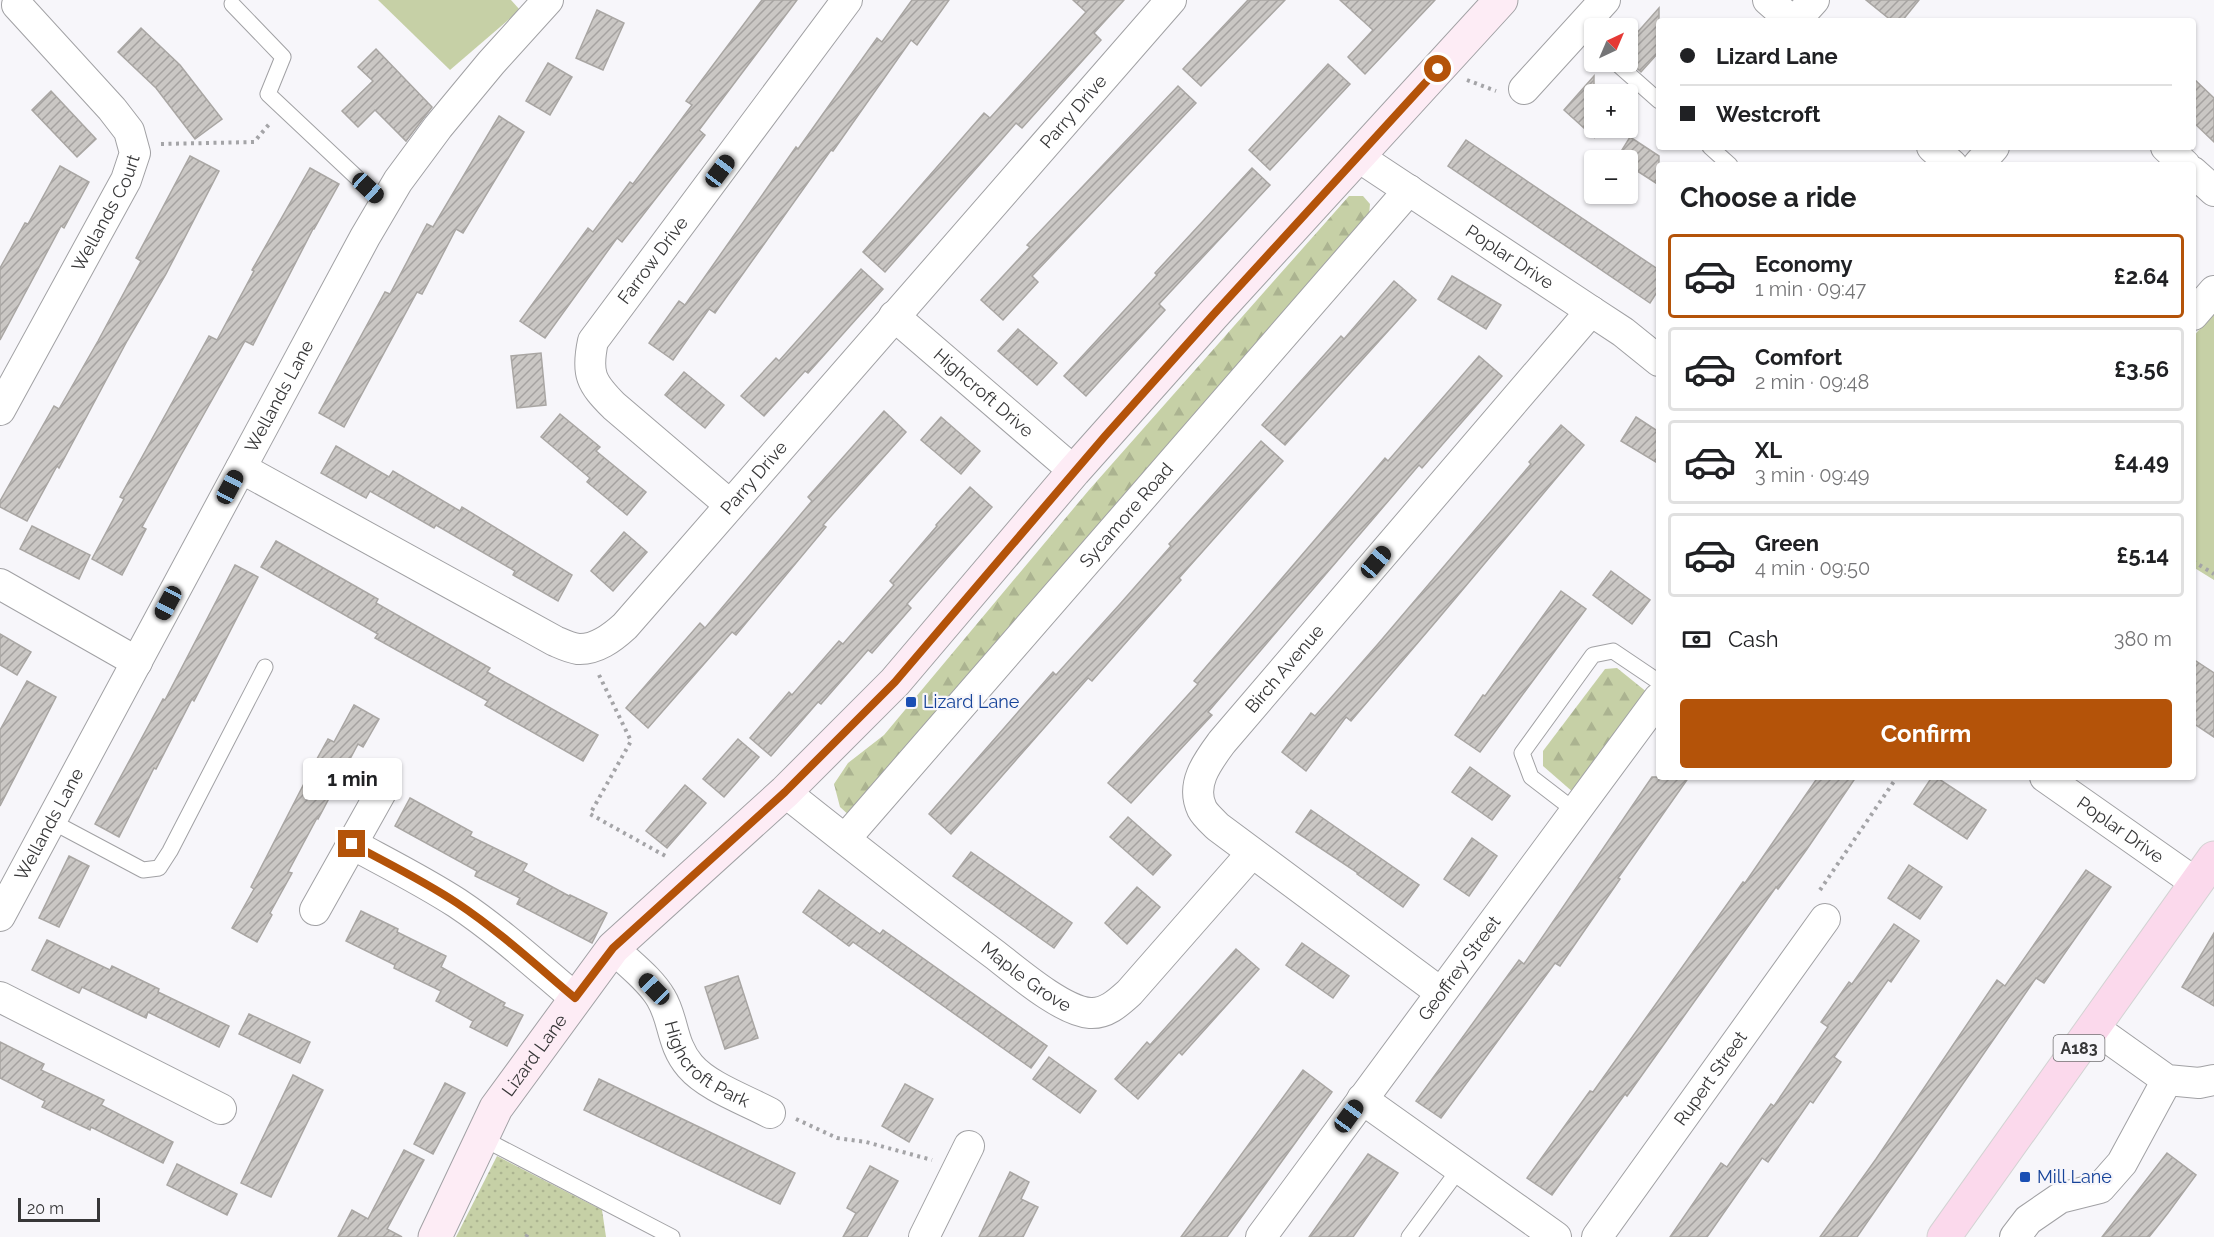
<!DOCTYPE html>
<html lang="en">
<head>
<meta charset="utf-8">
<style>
  body { margin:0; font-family:Raleway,sans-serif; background:#f6f6f6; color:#202124; height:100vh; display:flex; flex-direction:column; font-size:22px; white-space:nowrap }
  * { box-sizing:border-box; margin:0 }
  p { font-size:20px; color:#757577 }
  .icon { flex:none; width:33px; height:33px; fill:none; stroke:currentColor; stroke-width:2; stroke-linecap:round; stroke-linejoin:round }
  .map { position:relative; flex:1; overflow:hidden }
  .side { position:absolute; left:1656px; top:162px; width:540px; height:618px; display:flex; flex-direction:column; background:#fff; border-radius:6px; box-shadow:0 2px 4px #0004 }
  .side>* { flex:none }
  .banner { position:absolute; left:1656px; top:18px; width:540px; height:132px; border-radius:6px; box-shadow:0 2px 4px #0004; display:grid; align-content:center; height:132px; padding:0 24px; background:#fff }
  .needle { width:39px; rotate:44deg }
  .tools { position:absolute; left:1584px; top:18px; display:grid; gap:12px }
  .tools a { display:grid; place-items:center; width:54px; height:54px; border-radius:6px; background:#fff; box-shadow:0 2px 4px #0004; font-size:30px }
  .scale { position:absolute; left:18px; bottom:15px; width:82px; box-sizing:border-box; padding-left:6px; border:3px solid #373738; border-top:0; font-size:16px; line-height:21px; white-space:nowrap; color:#373738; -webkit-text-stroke:4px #f7f6fa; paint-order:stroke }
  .end { position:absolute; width:27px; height:27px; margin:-14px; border:8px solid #b45309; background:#fff; box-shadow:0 0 0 3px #fff }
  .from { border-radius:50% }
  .bubble { position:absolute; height:42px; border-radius:6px; background:#fff; box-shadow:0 2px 4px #0004; font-size:20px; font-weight:700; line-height:42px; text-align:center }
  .car { position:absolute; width:18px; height:36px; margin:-18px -9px; border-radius:8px; box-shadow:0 0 4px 2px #0007; background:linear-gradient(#222 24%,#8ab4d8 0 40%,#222 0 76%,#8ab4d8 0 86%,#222 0) }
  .banner b { display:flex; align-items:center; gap:21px; height:57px; font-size:22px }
  .banner b+b { border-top:2px solid #e0e0e0 }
  .banner i { width:15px; height:15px; background:#202124 }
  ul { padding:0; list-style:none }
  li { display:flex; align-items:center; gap:18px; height:84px; margin:0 12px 9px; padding:0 12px; border:3px solid #e0e0e0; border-radius:6px }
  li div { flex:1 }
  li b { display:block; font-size:22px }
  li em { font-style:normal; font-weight:700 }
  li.current { border-color:#b45309 }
  li>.icon { width:54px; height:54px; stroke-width:1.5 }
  h2 { padding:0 24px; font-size:27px; line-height:72px }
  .pay { display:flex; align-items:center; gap:15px; height:66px; padding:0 24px; font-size:22px }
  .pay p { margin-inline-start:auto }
  .primary-button { display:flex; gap:12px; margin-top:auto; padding:12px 24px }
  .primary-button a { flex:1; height:69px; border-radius:6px; background:#b45309; color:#fff; font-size:24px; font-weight:700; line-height:69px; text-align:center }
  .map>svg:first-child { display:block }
  .grass { fill:#c6d0a6 }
  .forest { fill:url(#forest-firs) }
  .garden { fill:url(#garden-dots) }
  .building { fill:url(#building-hatch); stroke:#a9a6a3; stroke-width:1.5 }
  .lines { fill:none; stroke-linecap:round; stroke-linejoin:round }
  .lane-casing { stroke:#a1a1a4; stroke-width:17 }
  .street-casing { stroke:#a1a1a4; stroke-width:32 }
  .secondary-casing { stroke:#a1a1a4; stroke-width:35 }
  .primary-casing { stroke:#d3d3d3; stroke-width:35 }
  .path { stroke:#a4a4a7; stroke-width:4; stroke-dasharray:3 4.5; stroke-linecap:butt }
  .lane { stroke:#fff; stroke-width:15 }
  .street { stroke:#fff; stroke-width:30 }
  .secondary { stroke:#fdecf5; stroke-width:33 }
  .primary { stroke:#fbd9ec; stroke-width:33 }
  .route { stroke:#b45309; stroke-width:8 }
  .transit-dot { fill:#1a4fb4; stroke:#f7f6fa; stroke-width:2 }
  .labels { text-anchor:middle; stroke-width:4.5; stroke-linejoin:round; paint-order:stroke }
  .shield { fill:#f7f6fa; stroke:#717072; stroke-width:1.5 }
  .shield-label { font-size:16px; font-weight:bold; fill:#373738 }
  .street-label { font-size:18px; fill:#373738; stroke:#f7f6fa }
  .transit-label { font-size:18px; fill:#164399; stroke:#f7f6fa; text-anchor:start }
</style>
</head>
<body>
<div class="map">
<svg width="2214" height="1237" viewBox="0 0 2214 1237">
  <defs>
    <pattern id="forest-firs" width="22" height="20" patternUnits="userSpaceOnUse" patternTransform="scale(1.5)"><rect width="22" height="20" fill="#c6d0a6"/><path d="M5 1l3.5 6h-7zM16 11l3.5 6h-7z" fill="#abb390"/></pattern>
    <pattern id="garden-dots" width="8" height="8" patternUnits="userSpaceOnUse" patternTransform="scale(1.5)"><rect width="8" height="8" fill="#c6d0a6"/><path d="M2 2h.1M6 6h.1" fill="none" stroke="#abb390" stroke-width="1.8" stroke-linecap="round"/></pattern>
    <pattern id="building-hatch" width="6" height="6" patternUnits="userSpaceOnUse" patternTransform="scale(1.5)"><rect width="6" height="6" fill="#cac7c4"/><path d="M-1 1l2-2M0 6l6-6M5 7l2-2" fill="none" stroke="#a5a2a0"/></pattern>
  </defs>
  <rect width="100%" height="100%" fill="#f7f6fa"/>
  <g class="grass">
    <path d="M378 0H511L520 10 450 70Z"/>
    <path d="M2214 312V580L2193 567V337Z"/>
  </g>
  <g class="forest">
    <path d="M1349 196H1363L1370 204 1369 215 851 817 840 807 834 784 848 763 884 735 1089 490Z"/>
    <path d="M1617 668 1648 693 1574 793 1543 766V751L1605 669Z"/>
  </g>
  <path class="garden" d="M497 1156 602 1210 606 1237H456Z"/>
  <g class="building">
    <path d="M762 0H797L699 130 705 135 622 242 617 238 545 338 520 321 588 228 593 232 630 182 633 184 692 105 686 101Z"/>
    <path d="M912 0H949L917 45 911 40 833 151 831 150 715 313 709 309 673 360 649 343 679 301 685 305 796 147 798 149 877 38 882 42Z"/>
    <path d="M1073 0H1124L1094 33 1101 40 1022 128 1016 123 885 272 863 252 984 113 990 118 1086 12Z"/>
    <path d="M1248 0H1285L1201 86 1183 69Z"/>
    <path d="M1340 0H1435L1365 74 1348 57 1373 30Z"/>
    <path d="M1866 0H1919L1902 21H1892Z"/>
    <path d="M1659 8V52L1641 72 1628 60V43Z"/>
    <path d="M597 10 624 23 603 70 576 58Z"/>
    <path d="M141 28 180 65 222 119 195 139 156 88 118 52Z"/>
    <path d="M376 49 432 107 406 141 375 110 358 127 342 111 373 81 358 67Z"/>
    <path d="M548 63 572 77 550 115 526 101Z"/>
    <path d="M1328 64 1350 84 1270 170 1249 150Z"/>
    <path d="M1594 76V137L1564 110Z"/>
    <path d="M2193 78 2214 98V142L2193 122Z"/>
    <path d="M1178 86 1196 103 1032 276 1038 282 1003 320 981 300 1030 247 1027 245Z"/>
    <path d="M51 91 96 139 77 157 32 110Z"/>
    <path d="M499 116 524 132 463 233 456 229 422 294 417 292 344 427 319 413 385 292 390 294 427 224 433 227Z"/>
    <path d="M1630 137 1659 156V185L1628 165V160H1621L1617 158Z"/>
    <path d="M1466 140 1659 270V289L1650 303 1448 166Z"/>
    <path d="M190 156 219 171 166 274 127 341 59 468 57 466 27 521 0 507V501L54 406 59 409 98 341 141 261 136 258Z"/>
    <path d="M60 166 89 182 64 228 61 226 0 340V268L25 223 28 224Z"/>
    <path d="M310 168 339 184 314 229H313L253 345 245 341 181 455 142 527 146 529 122 575 92 559 124 499 120 497 209 336 217 340 254 271 252 270Z"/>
    <path d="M1252 168 1270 185 1159 304 1165 310 1086 396 1064 376 1157 275 1155 273Z"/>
    <path d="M861 269 883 289 808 373 805 371 764 416 741 396 776 358 779 361Z"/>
    <path d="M1452 276 1501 305 1486 329 1438 299Z"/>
    <path d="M1394 281 1416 300 1285 445 1262 425 1341 336 1344 339Z"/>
    <path d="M1018 329 1057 363 1037 385 998 351Z"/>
    <path d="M541 353 546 405 517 408 511 356Z"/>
    <path d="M1479 356 1502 376 1422 468 1419 465 1208 712 1212 715 1131 803 1108 783 1198 684 1194 681 1385 458 1388 461Z"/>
    <path d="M684 372 724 405 705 428 665 395Z"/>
    <path d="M884 411 906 432 823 525 826 527 736 635 732 632 648 728 626 708 700 623 705 628 812 501 808 497Z"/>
    <path d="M560 414 600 447 596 451 646 492 627 515 587 482 590 478 541 437Z"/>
    <path d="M941 417 980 451 961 474 921 440Z"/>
    <path d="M1636 417 1659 432V464L1621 441Z"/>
    <path d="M1561 425 1584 445 1438 619 1351 721 1346 717 1306 771 1282 752 1311 713 1315 716 1378 644 1531 464 1529 462Z"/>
    <path d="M1261 441 1283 461 1179 578 1181 580 1092 681 1088 678 951 834 929 814 1053 672 1056 675 1120 604 1171 546 1169 544Z"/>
    <path d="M336 446 389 477 393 471 460 511 462 507 572 575 558 601 513 575 515 571 436 525 434 528 370 491 366 498 321 473Z"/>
    <path d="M970 487 992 507 907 604 911 608 872 653 868 650 821 704 818 702 771 756 750 738 789 692 792 695 839 641 843 644 894 585 890 581 937 526 936 525Z"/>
    <path d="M32 526 90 555 79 579 20 549Z"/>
    <path d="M624 532 647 552 613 591 591 571Z"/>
    <path d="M276 541 378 599 376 603 490 668 487 672 598 735 583 761 485 705 488 701 375 638 378 634 261 567Z"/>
    <path d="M235 565 258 577 194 701 192 699 156 769 154 768 119 837 95 824 163 699 165 700Z"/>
    <path d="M1611 571 1650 600 1632 624 1593 595Z"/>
    <path d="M1561 591 1586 609 1480 752 1455 735 1483 695 1485 696Z"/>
    <path d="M0 634 31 652 17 675 0 665Z"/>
    <path d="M2193 659 2214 673V737L2193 723Z"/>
    <path d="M27 681 56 697 0 806V730Z"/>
    <path d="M354 705 379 719 363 747 358 744 318 819 317 818 288 872 292 873 270 913 272 915 257 942 232 928 254 889 251 887 313 766 328 739 334 742Z"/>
    <path d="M738 739 759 757 724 797 703 779Z"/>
    <path d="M1470 767 1510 796 1492 820 1452 792Z"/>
    <path d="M1652 777H1689L1618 878 1620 879 1560 966 1555 963 1441 1118 1416 1101 1519 960 1524 964Z"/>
    <path d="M1818 777H1856L1807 849 1778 889 1776 887 1627 1096 1625 1094 1552 1195 1527 1178 1590 1091 1593 1092 1743 882 1745 883Z"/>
    <path d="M1932 777H1936L1986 810 1967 839 1914 804Z"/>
    <path d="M685 785 706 803 667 848 646 831Z"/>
    <path d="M410 798 472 832 470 836 527 864 523 871 569 896 570 895 607 913 592 943 517 904 520 898 475 876 477 871 395 826Z"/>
    <path d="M1311 810 1419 885 1403 907 1357 874 1358 873 1296 832Z"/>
    <path d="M1128 817 1171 855 1153 875 1110 837Z"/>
    <path d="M1472 838 1497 856 1469 896 1444 879Z"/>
    <path d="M971 852 1072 923 1054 948 953 876Z"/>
    <path d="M69 856 89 866 59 927 39 918Z"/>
    <path d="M1909 865 1942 887 1920 919 1888 898Z"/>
    <path d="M2086 870 2111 887 2044 983 2036 978 1857 1237H1820L1876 1159 1997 980 2005 986Z"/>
    <path d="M1137 887 1160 907 1127 944 1105 923Z"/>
    <path d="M819 890 880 934 883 930 1047 1046 1031 1068 853 942 849 946 803 912Z"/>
    <path d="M361 911 398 929 397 932 446 956 441 967 505 1003 503 1006 523 1015 507 1046 470 1027 473 1021 436 1001 441 991 394 968 395 965 346 941Z"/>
    <path d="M1894 924 1919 941 1891 982 1888 980 1834 1057 1841 1062 1813 1103 1810 1101 1768 1162 1762 1158 1707 1237H1670L1721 1163 1727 1167 1771 1104 1774 1106 1828 1027 1821 1022 1849 982 1852 984Z"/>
    <path d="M2214 933V1006L2182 987Z"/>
    <path d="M47 940 110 970 112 966 159 989 158 992 229 1026 219 1047 148 1012 146 1018 82 987 79 993 32 970Z"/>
    <path d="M1302 943 1349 976 1333 998 1286 965Z"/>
    <path d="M1236 949 1259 969 1182 1055 1179 1052 1138 1099 1115 1079 1147 1042 1150 1045Z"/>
    <path d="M738 976 758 1038 725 1049 705 987Z"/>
    <path d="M249 1014 310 1042 300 1063 239 1034Z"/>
    <path d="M0 1042 44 1064 41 1070 104 1100 101 1105 173 1142 163 1163 91 1127 90 1130 42 1107 45 1101 0 1078Z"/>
    <path d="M1049 1057 1096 1091 1080 1113 1033 1079Z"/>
    <path d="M1303 1070 1332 1092 1227 1237H1181Z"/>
    <path d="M293 1075 323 1090 271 1197 241 1183Z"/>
    <path d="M599 1079 795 1173 780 1204 584 1110Z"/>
    <path d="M445 1083 465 1093 433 1154 414 1144Z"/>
    <path d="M905 1084 933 1099 909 1142 882 1126Z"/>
    <path d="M404 1150 424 1160 387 1229 402 1237H338L352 1210 368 1219Z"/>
    <path d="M2167 1153 2196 1175 2168 1213 2149 1237H2102Z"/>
    <path d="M1368 1154 1398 1173 1353 1237H1309Z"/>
    <path d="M177 1164 237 1194 227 1215 167 1185Z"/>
    <path d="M870 1166 898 1181 867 1237H843L856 1213 847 1208Z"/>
    <path d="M1010 1172 1029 1182 1021 1199 1038 1207 1023 1237H979Z"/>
  </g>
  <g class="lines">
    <defs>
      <g id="lane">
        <path d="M232 4 283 57 268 94 385 204"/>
        <path d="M1579 29 1594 43"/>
        <path d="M1615 62 1659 101"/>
        <path d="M1710 147 1730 165"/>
        <path d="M1574 810 1531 777 1522 753 1593 655 1613 651 1659 682"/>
        <path d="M51 821 143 870 159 868 170 851 265 667"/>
        <path d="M482 1138 672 1237"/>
        <path d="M1409 1237 1460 1168"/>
      </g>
      <g id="street">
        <path d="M1768 0 1792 21"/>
        <path d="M1795 21 1814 0"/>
        <path d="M1524 89 1605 0"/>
        <path d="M1932 147 1952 165"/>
        <path d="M2166 147 2185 165"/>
        <path id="s1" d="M1357 156 1591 311 1623 332 1659 361"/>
        <path d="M1978 165 1994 147"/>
        <path d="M2193 172 2214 191"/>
        <path d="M2193 315 2214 291"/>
        <path id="s2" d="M894 316 1074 471"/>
        <path id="s3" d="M0 410 126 180 135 153 129 131 112 109 17 5"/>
        <path id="s4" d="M241 468 555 641C562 644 570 648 578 649 596 650 612 638 625 626L1171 0"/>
        <path id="s5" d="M730 505 614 406C591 383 586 374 593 341L847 0"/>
        <path d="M0 584 137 662"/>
        <path id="s6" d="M2045 777 2196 883"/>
        <path id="s7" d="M785 792C854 847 923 901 994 954 1016 971 1062 1011 1090 1013 1106 1014 1118 1003 1129 993L1252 853"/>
        <path id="s8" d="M845 839 1409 190"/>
        <path d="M352 844C387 863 423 881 457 903 499 931 537 966 575 998"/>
        <path d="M315 910 384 787"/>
        <path id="s9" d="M0 916 365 237 398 181 438 127 491 63 548 0"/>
        <path id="s10" d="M613 948C629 964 650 979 661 998 674 1019 671 1044 690 1066 708 1087 746 1100 770 1113"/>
        <path id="s11" d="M1440 992 1218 827C1213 822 1205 815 1202 809 1190 784 1208 761 1222 742L1591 311"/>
        <path d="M0 997 221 1109"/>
        <path d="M2094 1028 2167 1080 2199 1083 2214 1080"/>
        <path d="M1362 1099 1556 1237"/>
        <path d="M924 1237 969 1146"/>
        <path id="s12" d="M1261 1237 1659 698"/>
        <path id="s13" d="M1597 1237 1825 919"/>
        <path d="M2015 1237 2028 1220 2060 1198 2100 1188 2122 1163 2167 1080"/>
      </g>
      <g id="secondary">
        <path id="s14" d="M435 1237 496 1108 613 948 785 792 895 682 1074 471 1213 315 1501 0"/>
      </g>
      <path id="primary" d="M1944 1237 2214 858"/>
    </defs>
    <use href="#lane" class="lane-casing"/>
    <use href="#street" class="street-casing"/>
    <use href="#secondary" class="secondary-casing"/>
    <use href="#primary" class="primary-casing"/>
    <g class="path">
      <path d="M1467 80 1496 91"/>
      <path d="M161 144 254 142 271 122"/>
      <path d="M2193 561 2214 574"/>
      <path d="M599 675 631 741 590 814 669 858"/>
      <path d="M1820 890 1897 777"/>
      <path d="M796 1119 837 1138 866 1142 932 1160"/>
      <path d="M526 1237 529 1232"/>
    </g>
    <use href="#lane" class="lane"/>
    <use href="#street" class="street"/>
    <use href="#secondary" class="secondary"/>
    <use href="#primary" class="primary"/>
  </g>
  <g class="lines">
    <path class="route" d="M352 844C387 863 424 881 457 903 499 931 537 966 575 998L613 948 785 792 895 682 1105 436 1213 315 1438 69"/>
  </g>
  <g class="transit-dot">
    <rect x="905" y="696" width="12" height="12" rx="3"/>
    <rect x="2019" y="1171" width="12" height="12" rx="3"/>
  </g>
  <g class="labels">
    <rect class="shield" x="2053.5" y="1035" width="51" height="26" rx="4.5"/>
    <g class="shield-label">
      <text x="2079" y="1054">A183</text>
    </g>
    <g class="street-label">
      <text dy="6" stroke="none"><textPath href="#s4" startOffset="1119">Parry Drive</textPath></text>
      <text dy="6" stroke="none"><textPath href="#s3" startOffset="224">Wellands Court</textPath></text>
      <text dy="6" stroke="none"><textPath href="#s1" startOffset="183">Poplar Drive</textPath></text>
      <text dy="6" stroke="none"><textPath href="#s5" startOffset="326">Farrow Drive</textPath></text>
      <text dy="6" stroke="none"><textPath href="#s2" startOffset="118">Highcroft Drive</textPath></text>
      <text dy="6" stroke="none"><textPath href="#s9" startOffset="590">Wellands Lane</textPath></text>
      <text dy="6" stroke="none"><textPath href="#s4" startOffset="633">Parry Drive</textPath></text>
      <text dy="6" stroke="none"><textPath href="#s8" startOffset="429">Sycamore Road</textPath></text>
      <text dy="6" stroke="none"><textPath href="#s11" startOffset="471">Birch Avenue</textPath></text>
      <text dy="6" stroke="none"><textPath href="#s9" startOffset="104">Wellands Lane</textPath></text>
      <text dy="6" stroke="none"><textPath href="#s6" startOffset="92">Poplar Drive</textPath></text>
      <text dy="6" stroke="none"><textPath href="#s12" startOffset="334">Geoffrey Street</textPath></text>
      <text dy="6" stroke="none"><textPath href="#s7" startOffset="304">Maple Grove</textPath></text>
      <text dy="6" stroke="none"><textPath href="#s14" startOffset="208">Lizard Lane</textPath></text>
      <text dy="6" stroke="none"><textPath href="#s10" startOffset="154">Highcroft Park</textPath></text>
      <text dy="6" stroke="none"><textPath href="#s13" startOffset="195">Rupert Street</textPath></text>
    </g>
    <g class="transit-label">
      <text x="923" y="708">Lizard Lane</text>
      <text x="2037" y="1183">Mill Lane</text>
    </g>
  </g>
</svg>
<div class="tools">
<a><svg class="needle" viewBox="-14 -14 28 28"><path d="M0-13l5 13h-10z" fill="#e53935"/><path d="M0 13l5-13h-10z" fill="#757577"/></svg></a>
<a>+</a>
<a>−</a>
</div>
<div class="scale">20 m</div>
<i class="end from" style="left:1438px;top:69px"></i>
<i class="end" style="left:352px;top:844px"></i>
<div class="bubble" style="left:303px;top:758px;width:99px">1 min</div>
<i class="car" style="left:720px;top:171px;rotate:37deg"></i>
<i class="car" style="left:368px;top:188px;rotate:133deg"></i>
<i class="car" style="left:230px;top:487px;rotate:28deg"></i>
<i class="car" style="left:1376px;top:562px;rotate:40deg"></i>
<i class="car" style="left:168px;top:603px;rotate:208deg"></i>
<i class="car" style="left:654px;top:989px;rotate:316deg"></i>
<i class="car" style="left:1349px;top:1116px;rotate:36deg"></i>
<div class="banner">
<b><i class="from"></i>Lizard Lane</b>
<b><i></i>Westcroft</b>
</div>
<section class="side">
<h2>Choose a ride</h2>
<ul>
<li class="current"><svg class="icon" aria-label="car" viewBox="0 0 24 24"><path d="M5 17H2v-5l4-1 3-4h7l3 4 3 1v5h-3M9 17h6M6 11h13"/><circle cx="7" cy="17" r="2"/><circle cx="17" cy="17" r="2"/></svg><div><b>Economy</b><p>1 min · 09:47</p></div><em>£2.64</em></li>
<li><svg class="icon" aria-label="car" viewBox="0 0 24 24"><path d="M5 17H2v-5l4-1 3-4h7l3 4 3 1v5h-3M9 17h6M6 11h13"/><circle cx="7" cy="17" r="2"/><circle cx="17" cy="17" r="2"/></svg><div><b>Comfort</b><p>2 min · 09:48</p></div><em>£3.56</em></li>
<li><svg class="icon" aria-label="car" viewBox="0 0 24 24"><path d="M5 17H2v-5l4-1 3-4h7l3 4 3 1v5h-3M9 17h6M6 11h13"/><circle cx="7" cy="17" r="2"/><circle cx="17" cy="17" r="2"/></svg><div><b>XL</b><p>3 min · 09:49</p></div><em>£4.49</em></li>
<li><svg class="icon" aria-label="car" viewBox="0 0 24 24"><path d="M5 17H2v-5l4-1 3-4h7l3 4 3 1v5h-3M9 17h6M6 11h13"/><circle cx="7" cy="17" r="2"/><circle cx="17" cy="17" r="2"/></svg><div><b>Green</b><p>4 min · 09:50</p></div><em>£5.14</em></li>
</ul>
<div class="pay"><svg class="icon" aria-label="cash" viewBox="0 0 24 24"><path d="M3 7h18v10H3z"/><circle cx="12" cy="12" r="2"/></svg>Cash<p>380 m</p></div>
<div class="primary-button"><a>Confirm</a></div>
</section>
</div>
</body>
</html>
